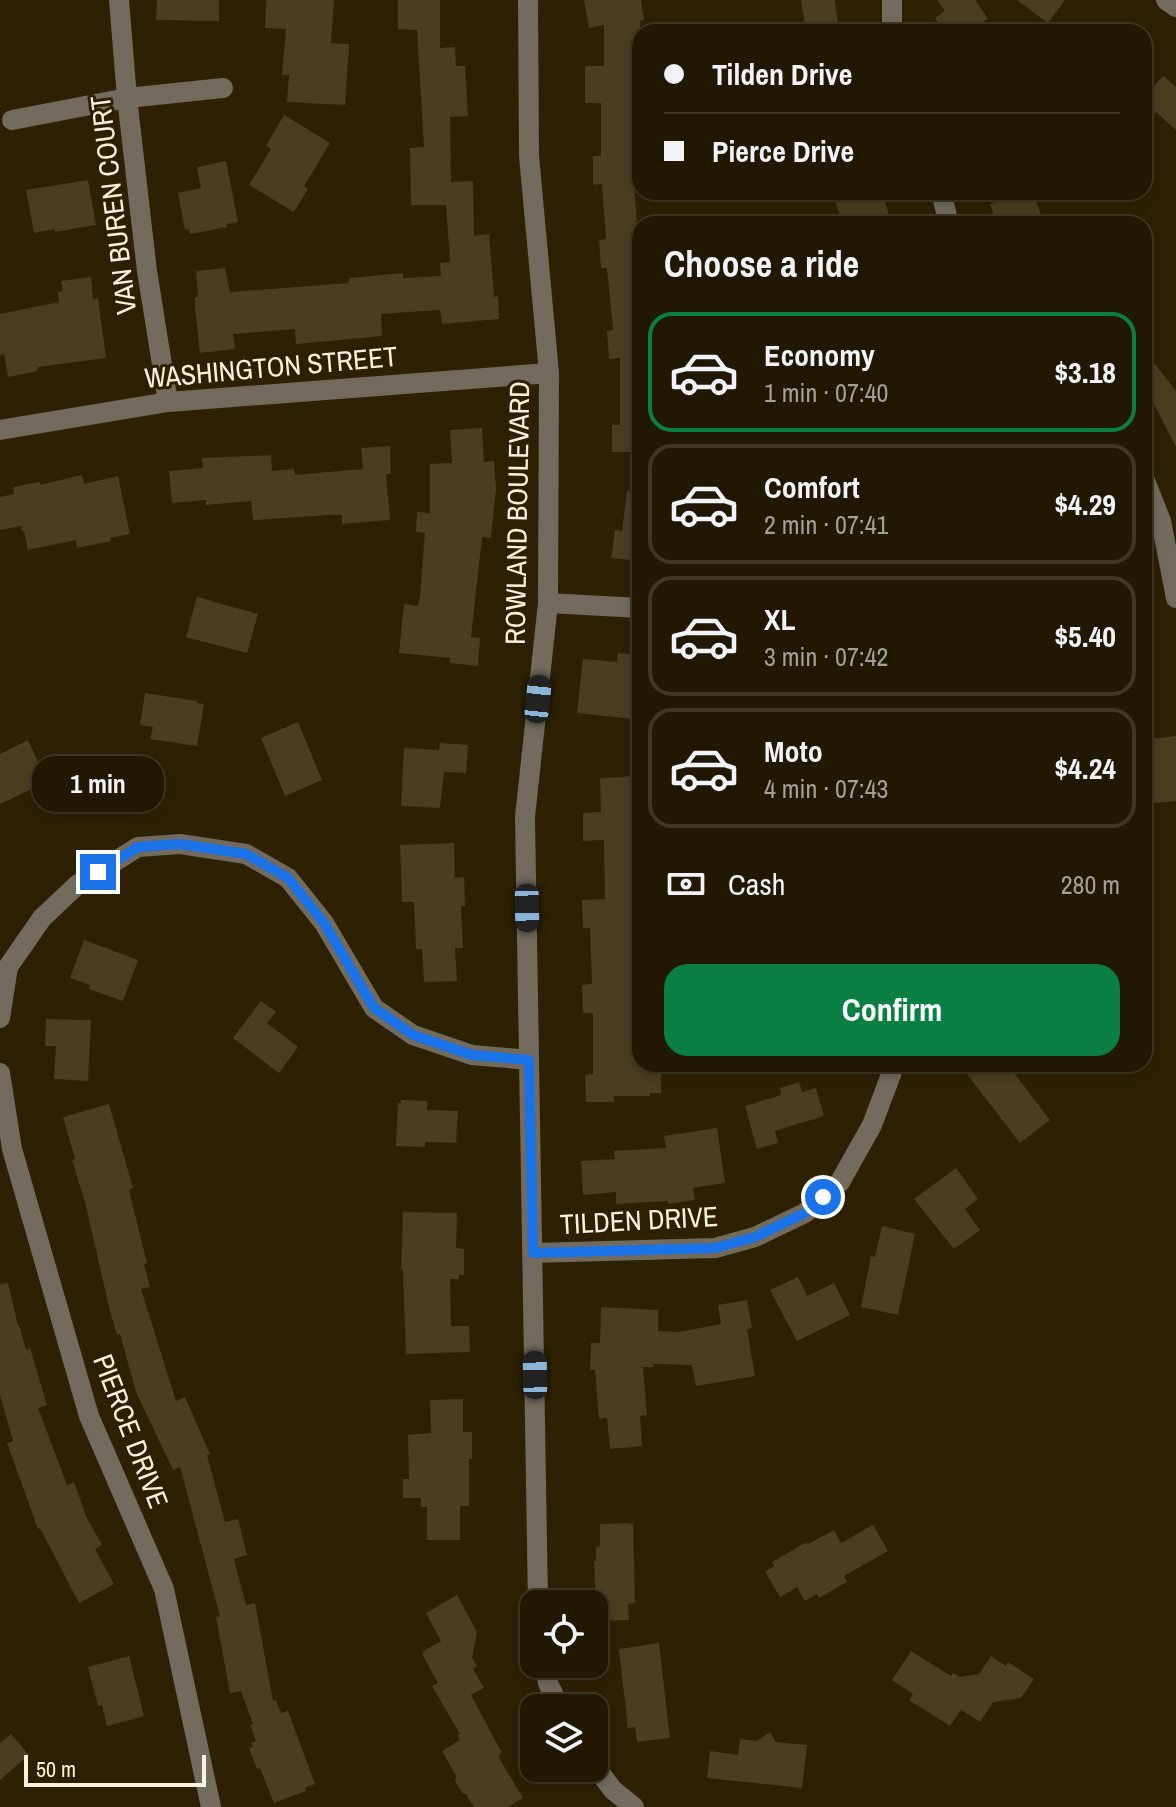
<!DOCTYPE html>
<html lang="en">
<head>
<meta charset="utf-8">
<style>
  body { margin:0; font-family:"Archivo Narrow",sans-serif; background:#2a210c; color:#f1f3f6; height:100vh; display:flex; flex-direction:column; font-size:30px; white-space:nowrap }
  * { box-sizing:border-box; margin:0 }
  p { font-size:26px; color:#a2a099 }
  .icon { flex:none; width:44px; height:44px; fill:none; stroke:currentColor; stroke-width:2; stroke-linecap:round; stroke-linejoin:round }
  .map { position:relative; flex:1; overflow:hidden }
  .sheet { position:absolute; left:632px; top:216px; width:520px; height:856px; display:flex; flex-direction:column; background:#221802; border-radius:24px; box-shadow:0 4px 12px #0003,0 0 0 2px #3f3724 }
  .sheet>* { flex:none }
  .guide { position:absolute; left:632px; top:24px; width:520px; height:176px; border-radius:24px; box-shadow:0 4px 12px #0003,0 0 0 2px #3f3724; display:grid; align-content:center; height:176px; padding:0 32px; background:#221802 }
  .buttons { position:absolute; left:520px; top:1590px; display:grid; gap:16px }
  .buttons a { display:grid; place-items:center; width:88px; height:88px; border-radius:16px; background:#221802; box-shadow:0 4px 12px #0003,0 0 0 2px #3f3724; font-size:40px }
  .scale { position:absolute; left:24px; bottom:20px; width:182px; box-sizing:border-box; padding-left:8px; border:4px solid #faf1e0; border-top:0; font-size:22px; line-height:28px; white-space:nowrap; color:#faf1e0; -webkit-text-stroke:6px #2e2002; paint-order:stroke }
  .end { position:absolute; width:36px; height:36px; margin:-18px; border:10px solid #1a73e8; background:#fff; box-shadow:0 0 0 4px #fff }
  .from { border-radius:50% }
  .bubble { position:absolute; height:56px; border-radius:24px; background:#221802; box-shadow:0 4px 12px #0003,0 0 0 2px #3f3724; font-size:26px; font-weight:800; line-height:56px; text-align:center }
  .car { position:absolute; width:24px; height:48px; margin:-24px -12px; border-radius:10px; box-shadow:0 0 6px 2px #0007; background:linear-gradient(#222 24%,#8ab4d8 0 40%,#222 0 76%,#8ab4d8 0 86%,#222 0) }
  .guide b { display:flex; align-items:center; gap:28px; height:76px; font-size:30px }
  .guide b+b { border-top:2px solid #3f3724 }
  .guide i { width:20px; height:20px; background:#f1f3f6 }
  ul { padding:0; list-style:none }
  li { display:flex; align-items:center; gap:24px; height:120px; margin:0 16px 12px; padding:0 16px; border:4px solid #3f3724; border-radius:24px }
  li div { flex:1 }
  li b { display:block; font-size:30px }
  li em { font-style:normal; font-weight:800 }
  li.active { border-color:#0b8043 }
  li>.icon { width:72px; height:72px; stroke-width:1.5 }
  h2 { padding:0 32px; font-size:36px; line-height:96px }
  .pay { display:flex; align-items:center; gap:20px; height:88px; padding:0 32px; font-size:30px }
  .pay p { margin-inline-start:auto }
  .button { display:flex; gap:16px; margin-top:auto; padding:16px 32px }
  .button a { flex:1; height:92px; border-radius:24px; background:#0b8043; color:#fff; font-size:32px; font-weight:800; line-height:92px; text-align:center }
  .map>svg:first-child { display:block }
  .building { fill:#4b3d1f }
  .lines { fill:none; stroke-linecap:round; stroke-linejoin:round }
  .minor { stroke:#726b5e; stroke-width:20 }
  .route { stroke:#1a73e8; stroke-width:10 }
  .labels { text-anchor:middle; stroke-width:6; stroke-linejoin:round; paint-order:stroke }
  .street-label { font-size:28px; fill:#faf1e0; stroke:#2e2002 }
</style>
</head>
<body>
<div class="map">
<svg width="1176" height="1807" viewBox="0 0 1176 1807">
  <rect width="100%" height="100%" fill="#2e2002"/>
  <g class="building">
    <path d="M157 0H219V21L156 20Z"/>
    <path d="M266 0H334L331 43 349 44 345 105 287 102 289 75H282L286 29 265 28Z"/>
    <path d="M398 0H440V48L455 47 456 66H465L468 116 450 117 451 182 473 181 474 236 489 234 494 297 498 296 499 319 442 324 440 310 381 314 382 336 296 344 295 329 233 334 235 349 200 353 195 308V298L198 296 196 271 225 268 230 292 349 283V278L403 273V278L441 276 440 263 450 262 446 205H411L410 148 424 147 417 30 398 29Z"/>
    <path d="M584 0H641L644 20 640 21V182H634L638 238H640L639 452H612V425H620V358L609 359 607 331 613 330 607 268H601L599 240 606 239 602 184 593 185V156H601V103H585V66H604V25L589 28Z"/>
    <path d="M801 0H835L839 32H806Z"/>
    <path d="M937 0H975L988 19 969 32H945L935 18 945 11Z"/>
    <path d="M1017 0H1065L1048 23Z"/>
    <path d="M1163 76 1176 87V130L1156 112 1144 125V97Z"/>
    <path d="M284 115 330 143 304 186 308 189 294 212 249 185 271 149 266 146Z"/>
    <path d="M226 161 238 222 226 224 227 227 190 234 189 229 185 230 178 193 201 188 197 167Z"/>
    <path d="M88 180 96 225 55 232V229L34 233 26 190Z"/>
    <path d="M832 192H882L892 224H843Z"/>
    <path d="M1015 192H1033L1044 224H997L990 204 996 202 994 199Z"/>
    <path d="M91 277 93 299 98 298 106 358 37 367 38 371 8 377 4 354 0 355V314L59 302 58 292 63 291 61 281Z"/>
    <path d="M1144 350 1176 391V447L1155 406 1144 415Z"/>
    <path d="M482 428 484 462 494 461 496 489 491 538 482 537 471 637 480 638 478 666 450 663V658L399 653 404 604 418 606 420 597 425 533 416 532 417 512 430 513V464L452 463 450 430Z"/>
    <path d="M390 446 391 474H386L390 520 342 524V515H330L253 520 251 501 206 505V500L172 503 169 471 203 468 202 458 271 455 272 471 294 469 295 475 363 469 361 448Z"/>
    <path d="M82 475 84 484 118 476 130 534 110 538 111 541 77 548 76 540 28 550 24 531 22 532 21 526 0 530V497L14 494 13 487 40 482V485Z"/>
    <path d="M627 491 640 492V561L611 558 615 530 622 531Z"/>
    <path d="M197 597 258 614 247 653 186 637Z"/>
    <path d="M618 653 640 655V717H634V719L577 713 583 659 617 662Z"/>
    <path d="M145 693 197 701V703L204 704 197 746 150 739 153 727 140 725Z"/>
    <path d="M298 722 322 780 285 796 261 738Z"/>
    <path d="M1176 736V801L1144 804V740Z"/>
    <path d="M28 740 47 782 0 804V754Z"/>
    <path d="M440 743 468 745 466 773 444 772 440 808 401 806 404 748 439 750Z"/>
    <path d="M640 776V1064H649V1070H661V1093H650V1096H614V1102H586L585 1075 593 1074V1013H583L582 985 592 984 590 928H583L582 900 605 899 604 840 583 841V813L601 812 600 778Z"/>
    <path d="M454 843 455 878 464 877 465 906H461L463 948H455L457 981 424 982 422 949H416L414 902H402L400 845Z"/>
    <path d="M84 940 138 960 123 1001 89 989 90 985 70 978Z"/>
    <path d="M261 1001 276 1012 267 1023 298 1047 279 1073 233 1038Z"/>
    <path d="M46 1019 91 1020 88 1081 54 1079 56 1046H45Z"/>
    <path d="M980 1064H1007L1050 1120 1020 1143 967 1074Z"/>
    <path d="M799 1082 802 1092 816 1088 824 1116 775 1131 778 1143 757 1149 745 1106 781 1095 780 1088Z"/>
    <path d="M401 1100 427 1101V1110L458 1111 456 1143 425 1142V1147L396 1146 398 1103H401Z"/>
    <path d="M109 1104 133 1188 129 1190 147 1263 144 1264 150 1287 141 1289 176 1401 185 1397 210 1454 207 1455 225 1522 238 1519 247 1555 234 1559 246 1605 255 1603 273 1701 276 1700 281 1713 288 1711 315 1784 305 1788 306 1791 274 1803 260 1768 257 1769 249 1748 253 1747 251 1743 256 1741 250 1725 253 1724 241 1691 230 1693 216 1617 220 1616 180 1467 173 1470 136 1392 120 1334 117 1335 110 1311 85 1202 72 1160 75 1159 63 1117Z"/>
    <path d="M717 1128 725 1183 693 1188 695 1200 668 1204V1201L616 1204V1192L583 1195 581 1161 615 1159 614 1151 666 1148 664 1136Z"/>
    <path d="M956 1168 978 1199 965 1209 980 1230 954 1249 914 1199Z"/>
    <path d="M403 1212 457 1213 456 1248 464 1249V1275H459V1279H450L451 1326H469L470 1352 406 1354 403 1270H401Z"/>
    <path d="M882 1226 915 1234 898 1315 861 1307 871 1256 875 1257Z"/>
    <path d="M798 1277 807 1296 834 1283 850 1315 797 1341 770 1290Z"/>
    <path d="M8 1283 18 1326 19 1325 26 1350 30 1348 47 1405 38 1408 67 1485 74 1482 86 1516 102 1545 95 1549 114 1584 79 1603 40 1528 38 1529 7 1443 13 1441 0 1395V1284Z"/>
    <path d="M747 1300 752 1328 747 1329 755 1376 696 1386 692 1365 653 1364 654 1367H643L647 1415 640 1416 642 1446 610 1449 607 1418 599 1419 595 1370H590L591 1343H600L601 1307 658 1310V1331L679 1332 721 1324 718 1305Z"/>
    <path d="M463 1399V1432H472V1459H469V1506H460V1540H427V1507H421V1498H403V1479H409L408 1435 431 1433 430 1400Z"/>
    <path d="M628 1523 633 1524 635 1603 628 1604 629 1620 605 1621V1619H599V1604H596L594 1561H596V1547L600 1546V1524Z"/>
    <path d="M873 1525 888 1551 844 1576 847 1582 819 1598 817 1594 805 1601 797 1587 780 1597 765 1572 774 1566 772 1562 807 1542 808 1544 834 1530 841 1543Z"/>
    <path d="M457 1595 477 1632 472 1658 477 1666 473 1669 484 1688 471 1695 502 1753 498 1756 523 1798 508 1807H474L466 1794 462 1793 455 1781 456 1776 442 1751 460 1740 457 1735 460 1734 432 1686 438 1683 422 1654 424 1653 423 1651 441 1641 426 1613Z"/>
    <path d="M659 1643 670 1738 637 1742 635 1727 628 1728 619 1649Z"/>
    <path d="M911 1651 951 1676 953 1673 960 1677 979 1674 991 1656 1006 1666 1008 1662 1034 1679 1021 1698 993 1702 980 1722 961 1710 950 1726 909 1700 913 1694 892 1680Z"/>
    <path d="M129 1656 144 1716 107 1726 102 1705 98 1706 88 1667Z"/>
    <path d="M770 1732 776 1742 807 1745 802 1788 707 1778 710 1751 738 1755 740 1739 757 1741Z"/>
    <path d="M11 1734 29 1755 0 1780V1743Z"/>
  </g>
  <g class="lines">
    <g class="minor">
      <path d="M119 0 127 98 147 271 168 402"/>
      <path d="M528 0 529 156 549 373 548 603 525 817 538 1604"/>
      <path d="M892 0V32"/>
      <path d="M1166 0 1176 7"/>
      <path d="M12 120 127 98 223 88"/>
      <path d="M941 192 949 224"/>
      <path d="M0 430 168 402 549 373"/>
      <path d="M1144 478 1161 521 1176 598"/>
      <path d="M548 603 640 608"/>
      <path d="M0 1018 8 967 42 918 77 885 138 847 180 844 246 854 288 878 324 923 374 1008 413 1035 472 1055 529 1060"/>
      <path d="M0 1073 12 1149 89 1416 164 1589 211 1807"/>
      <path d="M533 1253 715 1248 755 1237 805 1213 840 1182 872 1125 895 1064"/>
      <path d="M545 1664 548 1683 560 1708"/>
      <path d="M594 1765 613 1790 634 1807"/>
    </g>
  </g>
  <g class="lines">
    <path class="route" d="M98 872 138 847 180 844 246 854 288 878 324 923 374 1008 413 1035 472 1055 529 1060 533 1253 715 1248 755 1237 805 1213 823 1197"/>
  </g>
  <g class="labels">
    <g class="street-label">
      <text transform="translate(113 205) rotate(-97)" y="10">VAN BUREN COURT</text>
      <text transform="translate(271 367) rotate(-5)" y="10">WASHINGTON STREET</text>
      <text transform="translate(517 513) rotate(-89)" y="10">ROWLAND BOULEVARD</text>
      <text transform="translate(639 1220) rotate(-3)" y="10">TILDEN DRIVE</text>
      <text transform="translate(131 1431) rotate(69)" y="10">PIERCE DRIVE</text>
    </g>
  </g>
</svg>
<div class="buttons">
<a><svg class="icon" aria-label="locate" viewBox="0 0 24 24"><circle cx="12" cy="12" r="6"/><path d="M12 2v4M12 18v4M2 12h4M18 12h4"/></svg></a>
<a><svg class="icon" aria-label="layers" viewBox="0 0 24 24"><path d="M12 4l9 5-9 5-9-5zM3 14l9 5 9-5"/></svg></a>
</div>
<div class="scale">50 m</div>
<i class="end from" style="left:823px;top:1197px"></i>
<i class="end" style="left:98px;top:872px"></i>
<div class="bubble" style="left:32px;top:756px;width:132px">1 min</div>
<i class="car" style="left:538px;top:699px;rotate:6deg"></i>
<i class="car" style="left:527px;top:908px;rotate:179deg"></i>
<i class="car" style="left:535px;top:1375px;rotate:359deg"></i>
<div class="guide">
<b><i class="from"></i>Tilden Drive</b>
<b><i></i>Pierce Drive</b>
</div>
<section class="sheet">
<h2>Choose a ride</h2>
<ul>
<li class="active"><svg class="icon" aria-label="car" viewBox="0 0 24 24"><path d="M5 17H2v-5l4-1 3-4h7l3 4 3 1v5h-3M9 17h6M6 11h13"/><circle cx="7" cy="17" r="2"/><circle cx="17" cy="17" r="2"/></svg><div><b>Economy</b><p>1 min · 07:40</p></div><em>$3.18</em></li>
<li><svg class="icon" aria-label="car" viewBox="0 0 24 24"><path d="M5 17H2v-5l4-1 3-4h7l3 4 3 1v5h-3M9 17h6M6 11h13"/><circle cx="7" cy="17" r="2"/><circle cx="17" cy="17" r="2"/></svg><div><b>Comfort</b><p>2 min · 07:41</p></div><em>$4.29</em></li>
<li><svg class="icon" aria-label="car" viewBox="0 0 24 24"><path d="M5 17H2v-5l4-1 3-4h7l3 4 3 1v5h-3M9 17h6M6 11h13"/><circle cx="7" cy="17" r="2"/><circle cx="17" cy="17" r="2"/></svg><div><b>XL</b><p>3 min · 07:42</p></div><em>$5.40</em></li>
<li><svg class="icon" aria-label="car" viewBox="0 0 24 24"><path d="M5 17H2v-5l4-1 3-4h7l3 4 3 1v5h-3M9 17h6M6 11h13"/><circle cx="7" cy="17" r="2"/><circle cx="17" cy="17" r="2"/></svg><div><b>Moto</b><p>4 min · 07:43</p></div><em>$4.24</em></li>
</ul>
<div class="pay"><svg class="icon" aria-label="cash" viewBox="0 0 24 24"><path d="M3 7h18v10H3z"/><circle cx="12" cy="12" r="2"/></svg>Cash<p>280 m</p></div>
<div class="button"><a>Confirm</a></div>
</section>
</div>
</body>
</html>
